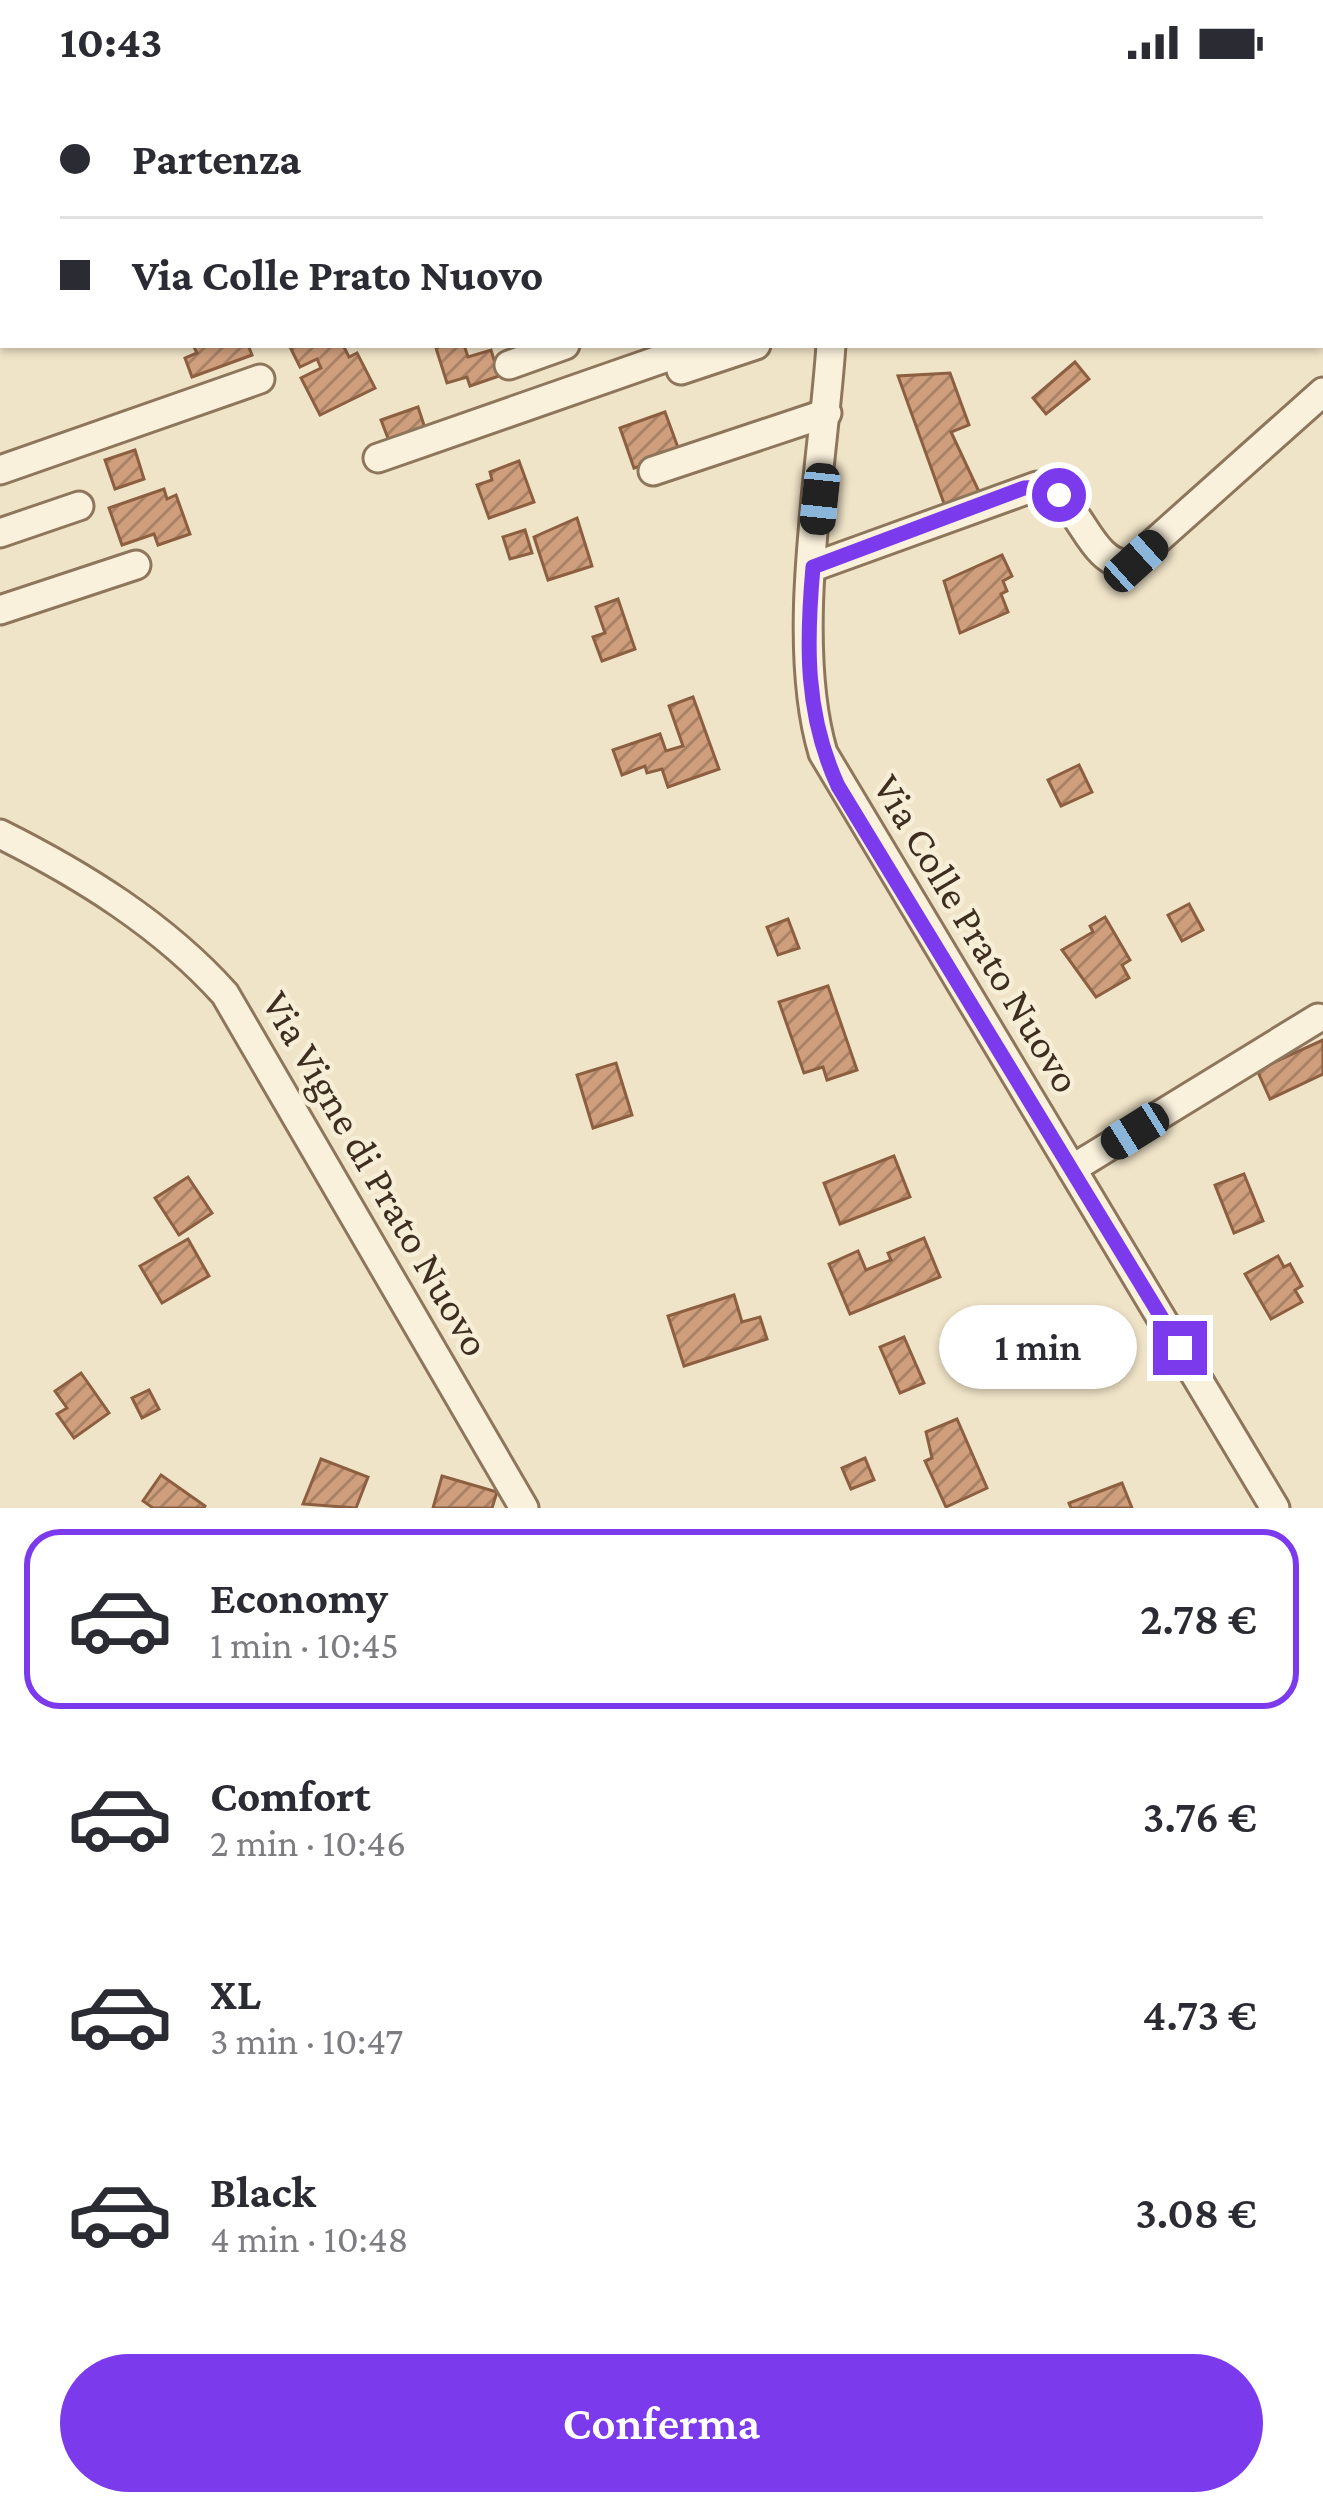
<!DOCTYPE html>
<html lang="it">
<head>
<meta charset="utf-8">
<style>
  body { margin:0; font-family:"Crimson Pro",serif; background:#f2f2f3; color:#2b2b33; height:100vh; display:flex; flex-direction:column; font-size:45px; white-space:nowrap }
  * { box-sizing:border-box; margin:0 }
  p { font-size:39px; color:#7c7c81 }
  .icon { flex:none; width:66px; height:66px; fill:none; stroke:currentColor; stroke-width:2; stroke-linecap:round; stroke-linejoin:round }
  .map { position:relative; height:1424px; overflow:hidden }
  .panel { display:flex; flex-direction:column; background:#fff; flex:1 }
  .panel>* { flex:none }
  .top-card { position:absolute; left:0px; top:0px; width:1323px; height:264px; box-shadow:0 3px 9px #0004; display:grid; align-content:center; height:264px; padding:0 60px; background:#fff }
  .end { position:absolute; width:54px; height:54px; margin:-27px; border:15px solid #7c3aed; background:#fff; box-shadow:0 0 0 6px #fff }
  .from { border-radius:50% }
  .bubble { position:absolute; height:84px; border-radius:42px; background:#fff; box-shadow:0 3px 9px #0004; font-size:39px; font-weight:600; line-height:84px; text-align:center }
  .car { position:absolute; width:36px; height:72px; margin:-36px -18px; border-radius:15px; box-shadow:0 0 9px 3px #0007; background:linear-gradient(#222 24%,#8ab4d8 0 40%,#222 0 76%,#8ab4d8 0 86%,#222 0) }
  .top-card b { display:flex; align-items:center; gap:42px; height:114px; font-size:45px }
  .top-card b+b { border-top:3px solid #e1e1e2 }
  .top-card i { width:30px; height:30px; background:#2b2b33 }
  ul { padding:21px 0 0; list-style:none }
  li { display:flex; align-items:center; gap:36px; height:180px; margin:0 24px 18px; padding:0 36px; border:6px solid transparent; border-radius:36px }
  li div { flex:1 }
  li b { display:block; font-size:45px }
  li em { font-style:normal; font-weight:600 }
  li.selected { border-color:#7c3aed }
  li>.icon { width:108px; height:108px; stroke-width:1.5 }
  .action { display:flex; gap:24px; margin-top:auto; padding:24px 60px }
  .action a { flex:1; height:138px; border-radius:72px; background:#7c3aed; color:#fff; font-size:48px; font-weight:600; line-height:138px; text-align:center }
  .status { display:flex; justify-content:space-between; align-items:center; height:84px; padding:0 60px; background:#fff; direction:ltr }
  .status svg { height:33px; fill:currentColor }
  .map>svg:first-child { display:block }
  .building { fill:url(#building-hatch); stroke:#8d5f41; stroke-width:3 }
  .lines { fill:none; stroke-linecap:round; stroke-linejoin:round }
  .minor-casing { stroke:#8d765c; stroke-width:33 }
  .minor { stroke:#faf1dc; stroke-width:27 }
  .route { stroke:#7c3aed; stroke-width:15 }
  .labels { text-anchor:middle; stroke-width:9; stroke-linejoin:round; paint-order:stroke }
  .street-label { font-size:42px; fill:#3d2e20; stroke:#f7eed8 }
</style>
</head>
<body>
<div class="status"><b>10:43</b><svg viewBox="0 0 49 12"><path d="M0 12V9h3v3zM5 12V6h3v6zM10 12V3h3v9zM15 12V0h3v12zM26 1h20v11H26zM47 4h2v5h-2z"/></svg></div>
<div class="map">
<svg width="1323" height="1424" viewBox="0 0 1323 1424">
  <defs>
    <pattern id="building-hatch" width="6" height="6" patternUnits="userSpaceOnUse" patternTransform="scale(3)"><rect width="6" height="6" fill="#cf9f7d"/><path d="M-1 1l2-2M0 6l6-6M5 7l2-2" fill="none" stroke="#a98266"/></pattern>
  </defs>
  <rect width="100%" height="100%" fill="#f0e4c8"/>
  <g class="building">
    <path d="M193 261H248L252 271 192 293 185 274 197 269Z"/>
    <path d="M289 261H343L349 273 357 269 375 304 320 331 301 294 321 284 317 275 300 283Z"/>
    <path d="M435 261H464L468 273 491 266 499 292 470 302 467 293 447 299Z"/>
    <path d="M1075 278 1089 295 1046 330 1033 314Z"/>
    <path d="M950 289 969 341 951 348 981 412 946 425 898 292Z"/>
    <path d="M418 323 427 350 391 362 381 336Z"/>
    <path d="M665 328 680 369 634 384 620 344Z"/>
    <path d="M135 366 144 395 115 405 105 376Z"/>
    <path d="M519 377 534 418 489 434 477 401 492 396 490 388Z"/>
    <path d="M164 405 167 415 176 411 190 450 158 461 154 450 122 461 109 424Z"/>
    <path d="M577 434 592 482 548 496 534 453Z"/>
    <path d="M525 446 532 469 510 475 503 453Z"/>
    <path d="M1002 471 1012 492 1003 497 1007 507 1001 510 1008 528 960 549 944 497Z"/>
    <path d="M618 515 635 565 602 577 593 553 605 549 596 523Z"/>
    <path d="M693 613 719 685 668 703 662 685 647 689 645 682 622 691 613 666 660 650 666 667 683 662 669 622Z"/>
    <path d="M1079 681 1092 708 1061 722 1048 696Z"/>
    <path d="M1189 820 1203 846 1182 857 1168 831Z"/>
    <path d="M1105 833 1130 876 1122 881 1129 894 1096 913 1062 866 1093 848 1090 842Z"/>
    <path d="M788 835 799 864 778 871 767 843Z"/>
    <path d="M828 902 857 986 827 996 823 983 804 989 779 918Z"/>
    <path d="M1323 956V990L1270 1015 1257 986Z"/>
    <path d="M616 979 632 1031 593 1044 577 991Z"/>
    <path d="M894 1072 910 1113 840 1140 824 1099Z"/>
    <path d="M1244 1090 1263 1137 1234 1149 1215 1101Z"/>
    <path d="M188 1093 212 1129 179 1151 155 1114Z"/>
    <path d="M924 1154 940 1193 850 1230 829 1180 858 1167 866 1186 891 1176 888 1169Z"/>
    <path d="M188 1155 209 1192 162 1219 140 1182Z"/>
    <path d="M1278 1172 1284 1183 1290 1180 1302 1202 1295 1206 1302 1218 1271 1235 1245 1190Z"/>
    <path d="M734 1211 742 1238 760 1233 767 1255 684 1282 668 1232Z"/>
    <path d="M904 1253 924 1299 900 1309 880 1263Z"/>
    <path d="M81 1289 109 1329 74 1354 57 1330 67 1324 55 1307Z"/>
    <path d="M149 1306 159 1325 142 1334 132 1314Z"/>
    <path d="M957 1335 987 1404 946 1423 925 1377 932 1374 926 1348Z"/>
    <path d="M865 1374 874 1396 851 1405 842 1384Z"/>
    <path d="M321 1375 368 1393 356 1424 303 1420Z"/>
    <path d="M161 1391 205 1422 204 1424H153L143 1417Z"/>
    <path d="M442 1392 497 1408 492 1424H433Z"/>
    <path d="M1122 1399 1132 1424H1071L1069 1419Z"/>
  </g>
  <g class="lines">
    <defs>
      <g id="minor">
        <path d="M802 0 803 3"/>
        <path d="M145 3 153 0"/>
        <path d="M1185 3 1188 0"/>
        <path d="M0 56 3 55"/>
        <path d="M831 261C823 382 789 555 823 669L1275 1424"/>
        <path d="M509 281 565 261"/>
        <path d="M681 286 756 261"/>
        <path d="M378 374 702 261"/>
        <path d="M0 386 260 295"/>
        <path d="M653 387 827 329"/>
        <path d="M0 449 79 422"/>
        <path d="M813 483 1037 402C1080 407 1086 480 1129 481L1323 308"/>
        <path d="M0 526 136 481"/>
        <path d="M0 750C82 791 163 841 225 910L524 1424"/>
        <path d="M1072 1085 1318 934"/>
      </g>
    </defs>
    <use href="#minor" class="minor-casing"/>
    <use href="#minor" class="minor"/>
  </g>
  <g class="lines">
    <path class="route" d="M1059 411 1046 403 1024 404 813 483C806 561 805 630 838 702L1180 1264"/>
  </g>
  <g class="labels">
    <g class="street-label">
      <text transform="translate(978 849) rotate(59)" y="15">Via Colle Prato Nuovo</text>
      <text transform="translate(377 1089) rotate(60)" y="15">Via Vigne di Prato Nuovo</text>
    </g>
  </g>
</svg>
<i class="end from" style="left:1059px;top:411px"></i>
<i class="end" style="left:1180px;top:1264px"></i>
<div class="bubble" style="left:939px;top:1221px;width:198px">1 min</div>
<i class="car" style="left:820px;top:415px;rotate:186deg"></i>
<i class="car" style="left:1136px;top:477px;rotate:48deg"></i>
<i class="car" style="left:1135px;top:1047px;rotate:238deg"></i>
<div class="top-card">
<b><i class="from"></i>Partenza</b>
<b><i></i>Via Colle Prato Nuovo</b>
</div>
</div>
<section class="panel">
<ul>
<li class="selected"><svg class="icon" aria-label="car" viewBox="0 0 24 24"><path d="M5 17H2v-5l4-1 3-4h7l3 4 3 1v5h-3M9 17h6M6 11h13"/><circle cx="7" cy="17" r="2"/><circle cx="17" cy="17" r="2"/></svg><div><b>Economy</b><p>1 min · 10:45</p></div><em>2.78 €</em></li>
<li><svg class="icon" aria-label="car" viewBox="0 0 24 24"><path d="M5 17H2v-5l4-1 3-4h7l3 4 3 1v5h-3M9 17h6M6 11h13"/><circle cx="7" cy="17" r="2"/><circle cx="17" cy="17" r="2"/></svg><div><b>Comfort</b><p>2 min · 10:46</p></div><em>3.76 €</em></li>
<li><svg class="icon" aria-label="car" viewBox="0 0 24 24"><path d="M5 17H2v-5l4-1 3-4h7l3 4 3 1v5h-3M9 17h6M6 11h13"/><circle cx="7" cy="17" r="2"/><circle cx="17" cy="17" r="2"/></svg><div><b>XL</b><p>3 min · 10:47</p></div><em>4.73 €</em></li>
<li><svg class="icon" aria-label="car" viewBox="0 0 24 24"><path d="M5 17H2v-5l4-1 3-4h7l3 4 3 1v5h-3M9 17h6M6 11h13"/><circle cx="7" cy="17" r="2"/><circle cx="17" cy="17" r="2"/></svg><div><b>Black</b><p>4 min · 10:48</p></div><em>3.08 €</em></li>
</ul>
<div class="action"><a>Conferma</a></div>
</section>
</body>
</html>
